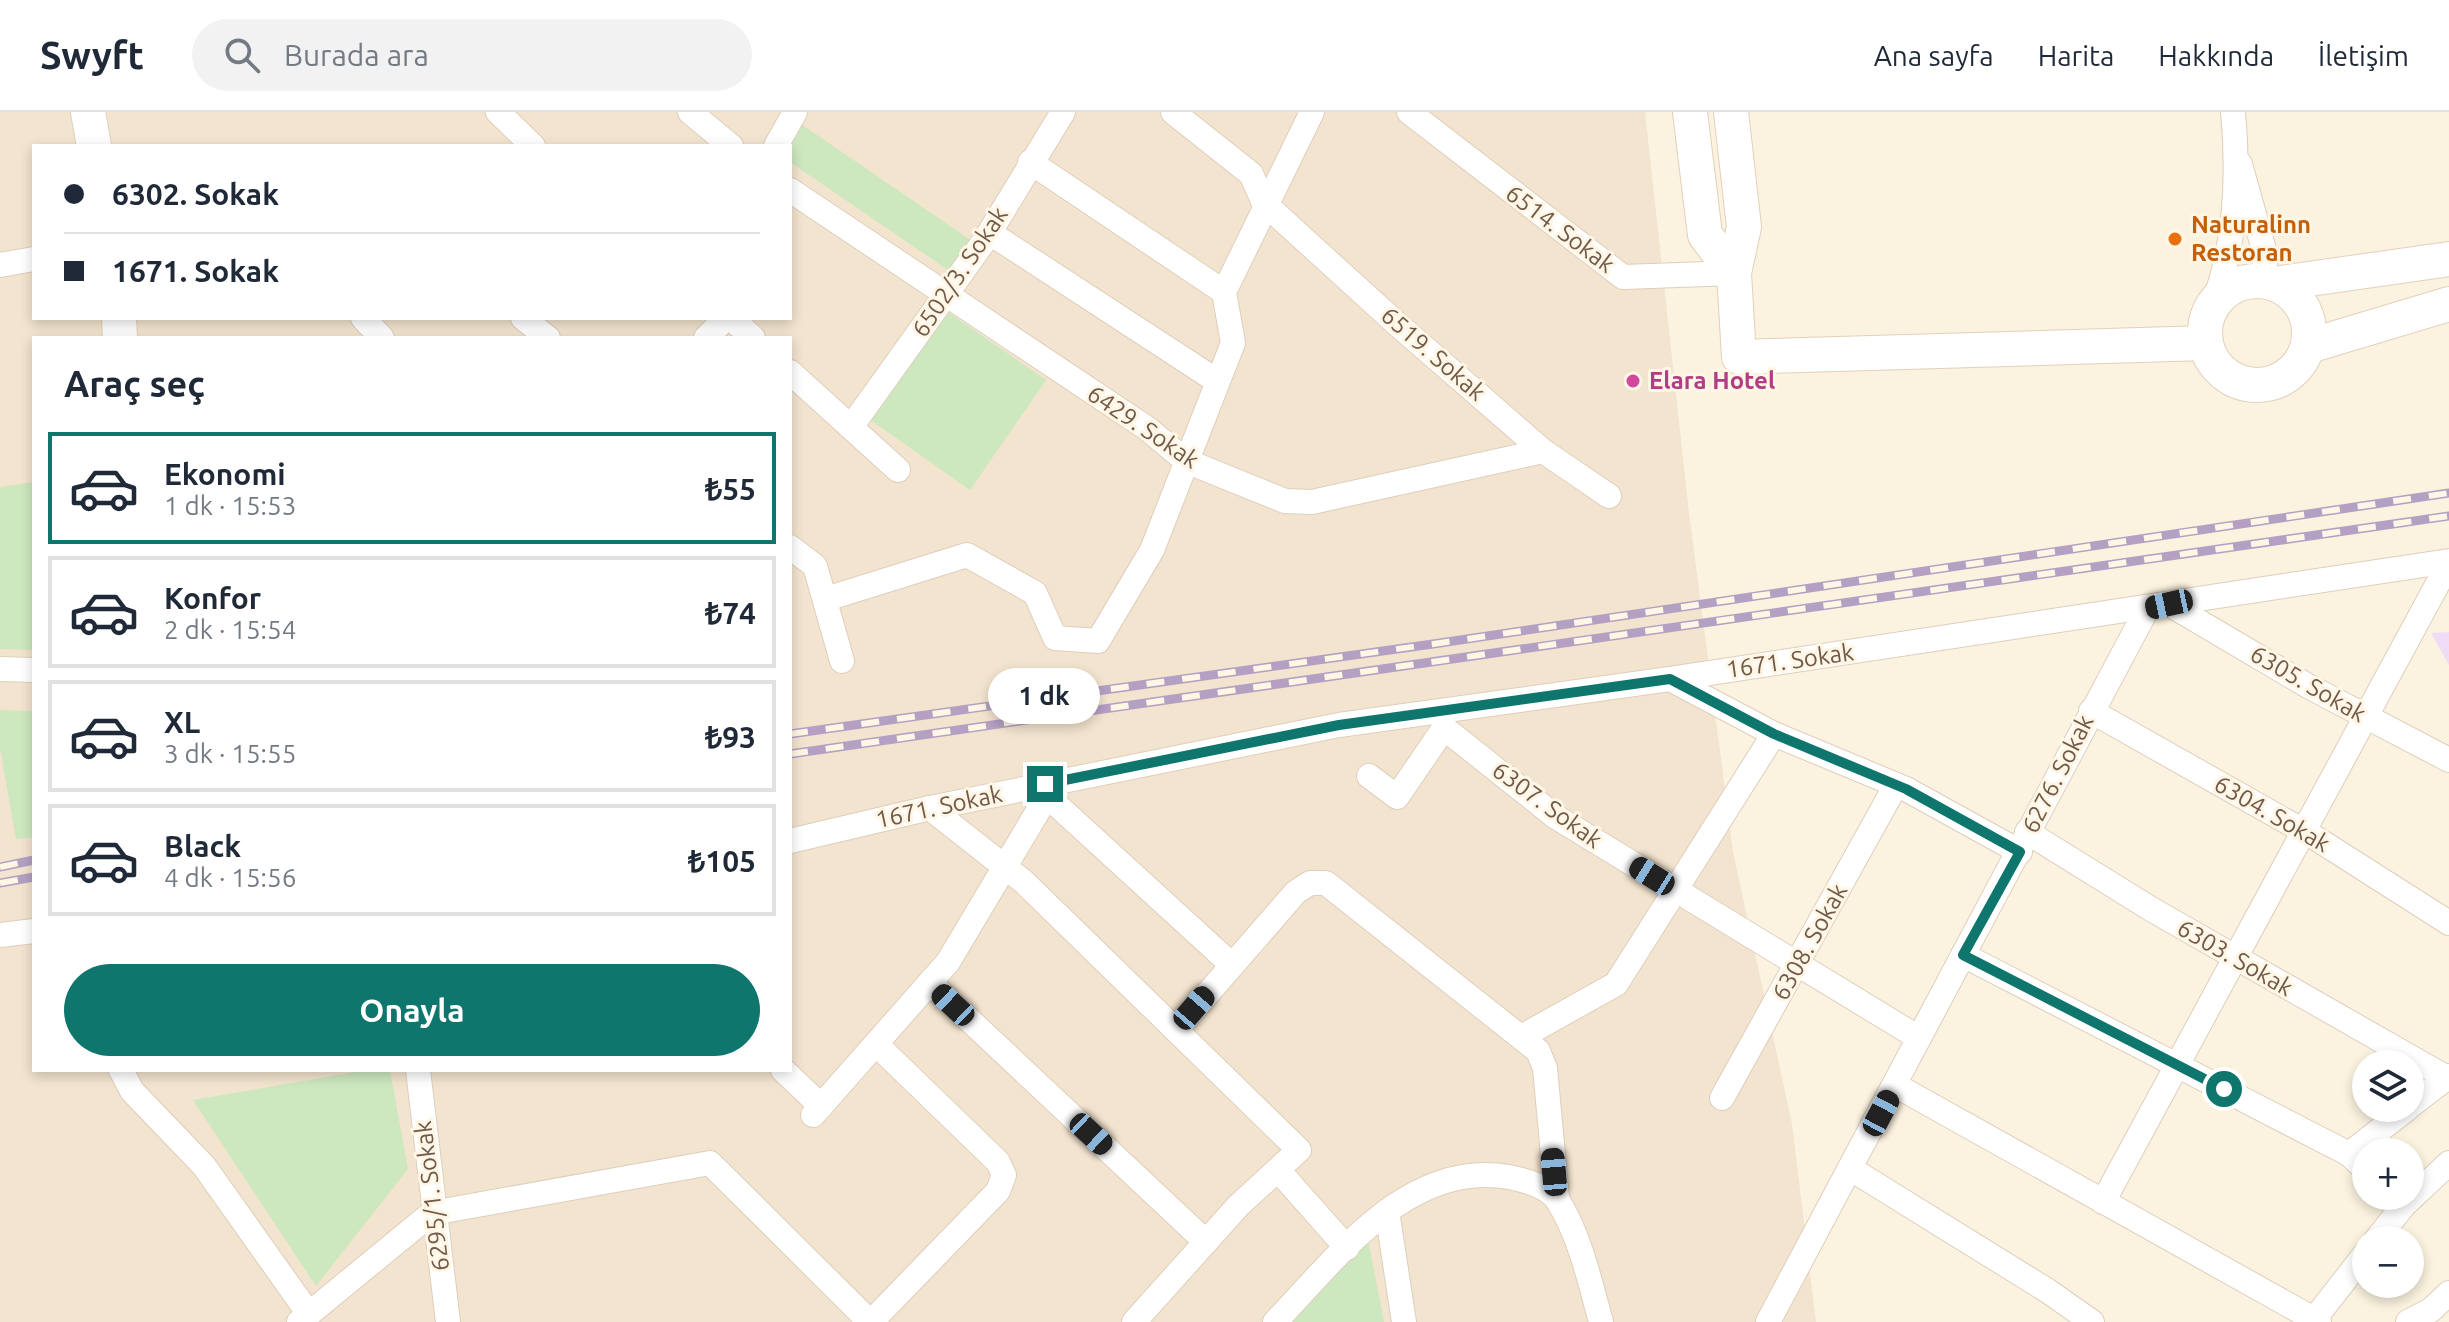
<!DOCTYPE html>
<html lang="tr">
<head>
<meta charset="utf-8">
<style>
  body { margin:0; font-family:Ubuntu,sans-serif; background:#f2f2f3; color:#1f2937; height:100vh; display:flex; flex-direction:column; font-size:30px; white-space:nowrap }
  * { box-sizing:border-box; margin:0 }
  p { font-size:26px; color:#747a83 }
  .icon { flex:none; width:44px; height:44px; fill:none; stroke:currentColor; stroke-width:2; stroke-linecap:round; stroke-linejoin:round }
  .map { position:relative; flex:1; overflow:hidden }
  .details { position:absolute; left:32px; top:224px; width:760px; height:736px; display:flex; flex-direction:column; background:#fff; border-radius:0px; box-shadow:0 4px 12px #0003 }
  .details>* { flex:none }
  .banner { position:absolute; left:32px; top:32px; width:760px; height:176px; border-radius:0px; box-shadow:0 4px 12px #0003; display:grid; align-content:center; height:176px; padding:0 32px; background:#fff }
  .fabs { position:absolute; left:2352px; top:938px; display:grid; gap:16px }
  .fabs a { display:grid; place-items:center; width:72px; height:72px; border-radius:50%; background:#fff; box-shadow:0 4px 12px #0003; font-size:40px }
  .end { position:absolute; width:36px; height:36px; margin:-18px; border:10px solid #0f766e; background:#fff; box-shadow:0 0 0 4px #fff }
  .from { border-radius:50% }
  .bubble { position:absolute; height:56px; border-radius:28px; background:#fff; box-shadow:0 4px 12px #0003; font-size:26px; font-weight:600; line-height:56px; text-align:center }
  .car { position:absolute; width:24px; height:48px; margin:-24px -12px; border-radius:10px; box-shadow:0 0 6px 2px #0007; background:linear-gradient(#222 24%,#8ab4d8 0 40%,#222 0 76%,#8ab4d8 0 86%,#222 0) }
  .banner b { display:flex; align-items:center; gap:28px; height:76px; font-size:30px }
  .banner b+b { border-top:2px solid #e0e1e3 }
  .banner i { width:20px; height:20px; background:#1f2937 }
  ul { padding:0; list-style:none }
  li { display:flex; align-items:center; gap:24px; height:112px; margin:0 16px 12px; padding:0 16px; border:4px solid #e0e1e3; border-radius:0px }
  li div { flex:1 }
  li b { display:block; font-size:30px }
  li em { font-style:normal; font-weight:600 }
  li.on { border-color:#0f766e }
  li>.icon { width:72px; height:72px; stroke-width:1.5 }
  h2 { padding:0 32px; font-size:36px; line-height:96px }
  .cta { display:flex; gap:16px; margin-top:auto; padding:16px 32px }
  .cta a { flex:1; height:92px; border-radius:48px; background:#0f766e; color:#fff; font-size:32px; font-weight:600; line-height:92px; text-align:center }
  header { display:flex; align-items:center; gap:48px; box-sizing:border-box; height:112px; padding:0 40px; background:#fff; border-bottom:2px solid #e0e1e3 }
  header strong { font-size:38px }
  nav { display:flex; gap:44px; margin-inline-start:auto; font-size:28px }
  .search { width:560px; height:72px; background:#f2f2f3; display:flex; align-items:center; gap:20px; box-sizing:border-box; padding:0 28px; border-radius:44px; color:#747a83; font-size:30px }
  .map>svg:first-child { display:block }
  .residential { fill:#f2e4ce; fill-rule:evenodd }
  .education { fill:#efddf7 }
  .green { fill:#cde7bf }
  .lines { fill:none; stroke-linecap:round; stroke-linejoin:round }
  .street-casing { stroke:#dfcebc; stroke-width:26 }
  .secondary-casing { stroke:#e3d0ba; stroke-width:36 }
  .street { stroke:#fff; stroke-width:24 }
  .secondary { stroke:#fff; stroke-width:34 }
  .rail-casing { stroke:#b4a0c3; stroke-width:9 }
  .rail { stroke:#fff6e5; stroke-width:6; stroke-dasharray:18; stroke-linecap:butt }
  .route { stroke:#0f766e; stroke-width:10 }
  .food-dot { fill:#e8710a; stroke:#fff6e5; stroke-width:3 }
  .hotel-dot { fill:#d1479c; stroke:#fff6e5; stroke-width:3 }
  .labels { text-anchor:middle; stroke-width:6; stroke-linejoin:round; paint-order:stroke }
  .food-label { font-size:24px; font-weight:bold; fill:#c56008; stroke:#fff6e5; text-anchor:start }
  .street-label { font-size:24px; fill:#705948; stroke:#fff6e5 }
  .hotel-label { font-size:24px; font-weight:bold; fill:#b23c85; stroke:#fff6e5; text-anchor:start }
</style>
</head>
<body>
<header>
<strong>Swyft</strong>
<div class="search"><svg class="icon" aria-label="search" viewBox="0 0 24 24"><circle cx="10" cy="10" r="6"/><path d="M15 15l6 6"/></svg>Burada ara</div>
<nav><a>Ana sayfa</a><a>Harita</a><a>Hakkında</a><a>İletişim</a></nav>
</header>
<div class="map">
<svg width="2449" height="1210" viewBox="0 0 2449 1210">
  <rect width="100%" height="100%" fill="#fbf2df"/>
  <path class="residential" d="M0 0H1645L1689 401 1733 740 1792 1012 1816 1210H0ZM34 34H790V206H34ZM34 226H790V958H34Z"/>
  <path class="education" d="M2449 520V553L2431 521Z"/>
  <g class="green">
    <path d="M798 10 972 129 951 160 790 50V34H781Z"/>
    <path d="M942 196 1046 268 970 378 866 305Z"/>
    <path d="M34 370V538L0 537V375Z"/>
    <path d="M0 598 34 599V725L16 727 0 636Z"/>
    <path d="M367 958H390L408 1057 316 1174 193 988Z"/>
    <path d="M1368 1127 1384 1210H1285Z"/>
  </g>
  <g class="lines">
    <defs>
      <g id="street">
        <path d="M498 0 533 34"/>
        <path d="M690 0 731 34"/>
        <path d="M1173 0 1251 62 1264 91 1396 211 1543 339 1609 384"/>
        <path d="M1409 0 1623 165 1734 161"/>
        <path d="M776 34 795 0"/>
        <path d="M1030 50 1224 180"/>
        <path d="M2240 52 2264 138 2266 171"/>
        <path d="M790 78 1148 317 1186 349 1285 389 1312 390 1543 339"/>
        <path d="M990 121 1217 269"/>
        <path d="M0 153 34 147"/>
        <path d="M2213 193C2236 132 2239 64 2233 0"/>
        <path d="M363 206 382 226"/>
        <path d="M523 206 548 226"/>
        <path d="M731 206 753 226"/>
        <path d="M706 226 726 206"/>
        <path d="M790 260 898 358"/>
        <path d="M851 315 985 128 1063 0"/>
        <path d="M790 435 815 454 842 549"/>
        <path d="M826 487 967 443 1035 481 1055 526 1098 529 1152 438 1233 231 1224 180 1312 0"/>
        <path d="M2169 492 2308 574 2449 648"/>
        <path d="M0 557 34 558"/>
        <path d="M1670 567 1774 622 1906 677 2020 740"/>
        <path d="M2091 599 2314 725 2449 811"/>
        <path d="M1369 664 1397 685 1444 616 1556 705 1919 926"/>
        <path d="M1047 684 1232 853"/>
        <path d="M930 696 1024 770 1299 1038 1238 1094 1134 1210"/>
        <path d="M2027 720 2151 797 2447 966"/>
        <path d="M790 729 930 696 1339 613 1670 567 2449 449"/>
        <path d="M0 823 34 819"/>
        <path d="M1963 843 2349 1042 2366 1058"/>
        <path d="M930 871 1206 1130"/>
        <path d="M1176 918 1296 780 1310 771H1326L1538 939 1545 956 1557 1086"/>
        <path d="M1521 925 1616 872 1774 622"/>
        <path d="M121 958 132 979 204 1054 309 1202"/>
        <path d="M418 958 448 1210"/>
        <path d="M783 958 821 994"/>
        <path d="M1895 973 2319 1210"/>
        <path d="M1722 986 1896 673"/>
        <path d="M2410 994 2449 964"/>
        <path d="M813 1003 948 850 1047 684 1045 672"/>
        <path d="M2349 1042 2408 996"/>
        <path d="M1851 1057 2048 1179 2092 1210"/>
        <path d="M1278 1058 1347 1136"/>
        <path d="M2103 1090 2449 451"/>
        <path d="M1387 1099 1404 1210"/>
        <path d="M2376 1128 2404 1093 2449 1051"/>
        <path d="M299 1210 432 1101 710 1051 870 1210"/>
        <path d="M871 1210 998 1079 1004 1063 998 1050 876 932"/>
        <path d="M1275 1210C1337 1146 1408 1047 1509 1065 1524 1068 1550 1075 1558 1089 1580 1124 1590 1170 1601 1210"/>
        <path d="M1768 1210 2147 497"/>
        <path d="M2312 1210 2366 1141"/>
        <path d="M2408 1210 2431 1198 2449 1181"/>
      </g>
      <g id="secondary">
        <path d="M88 0 94 34"/>
        <path d="M1690 0 1705 123 1734 161"/>
        <path d="M1731 0 1744 115 1734 161 1739 245 2206 231"/>
        <circle cx="2257" cy="221" r="52"/>
        <path d="M2274 172 2449 147"/>
        <path d="M119 206 120 226"/>
        <path d="M2309 234 2449 192"/>
      </g>
    </defs>
    <use href="#street" class="street-casing"/>
    <use href="#secondary" class="secondary-casing"/>
    <use href="#street" class="street"/>
    <use href="#secondary" class="secondary"/>
    <defs>
      <g id="rail">
        <path d="M790 622 1440 531 2449 381"/>
        <path d="M790 642 2449 404"/>
        <path d="M0 755 34 748"/>
        <path d="M0 771 34 765"/>
      </g>
    </defs>
    <use href="#rail" class="rail-casing"/>
    <use href="#rail" class="rail"/>
  </g>
  <g class="lines">
    <path class="route" d="M1045 672 1339 613 1670 567 1774 622 1906 677 2020 740 1963 843 2224 977"/>
  </g>
  <circle class="food-dot" cx="2175" cy="127" r="8"/>
  <circle class="hotel-dot" cx="1633" cy="269" r="8"/>
  <g class="labels">
    <g class="food-label">
      <text x="2191" y="121">Naturalinn<tspan x="2191" dy="28">Restoran</tspan></text>
    </g>
    <g class="street-label">
      <text transform="translate(1560 117) rotate(37)" y="8">6514. Sokak</text>
      <text transform="translate(960 160) rotate(-56)" y="8">6502/3. Sokak</text>
      <text transform="translate(1433 242) rotate(41)" y="8">6519. Sokak</text>
      <text transform="translate(1143 315) rotate(34)" y="8">6429. Sokak</text>
      <text transform="translate(1790 549) rotate(-8)" y="8">1671. Sokak</text>
      <text transform="translate(2308 572) rotate(30)" y="8">6305. Sokak</text>
      <text transform="translate(2058 662) rotate(-63)" y="8">6276. Sokak</text>
      <text transform="translate(1547 693) rotate(36)" y="8">6307. Sokak</text>
      <text transform="translate(939 695) rotate(-12)" y="8">1671. Sokak</text>
      <text transform="translate(2272 702) rotate(30)" y="8">6304. Sokak</text>
      <text transform="translate(1810 830) rotate(-61)" y="8">6308. Sokak</text>
      <text transform="translate(2235 846) rotate(30)" y="8">6303. Sokak</text>
      <text transform="translate(432 1084) rotate(-97)" y="8">6295/1. Sokak</text>
    </g>
    <g class="hotel-label">
      <text x="1649" y="277">Elara Hotel</text>
    </g>
  </g>
</svg>
<div class="fabs">
<a><svg class="icon" aria-label="layers" viewBox="0 0 24 24"><path d="M12 4l9 5-9 5-9-5zM3 14l9 5 9-5"/></svg></a>
<a>+</a>
<a>−</a>
</div>
<i class="end from" style="left:2224px;top:977px"></i>
<i class="end" style="left:1045px;top:672px"></i>
<div class="bubble" style="left:988px;top:556px;width:112px">1 dk</div>
<i class="car" style="left:2169px;top:492px;rotate:258deg"></i>
<i class="car" style="left:1652px;top:764px;rotate:302deg"></i>
<i class="car" style="left:953px;top:893px;rotate:313deg"></i>
<i class="car" style="left:1194px;top:896px;rotate:41deg"></i>
<i class="car" style="left:1881px;top:1001px;rotate:28deg"></i>
<i class="car" style="left:1091px;top:1022px;rotate:133deg"></i>
<i class="car" style="left:1554px;top:1060px;rotate:355deg"></i>
<div class="banner">
<b><i class="from"></i>6302. Sokak</b>
<b><i></i>1671. Sokak</b>
</div>
<section class="details">
<h2>Araç seç</h2>
<ul>
<li class="on"><svg class="icon" aria-label="car" viewBox="0 0 24 24"><path d="M5 17H2v-5l4-1 3-4h7l3 4 3 1v5h-3M9 17h6M6 11h13"/><circle cx="7" cy="17" r="2"/><circle cx="17" cy="17" r="2"/></svg><div><b>Ekonomi</b><p>1 dk · 15:53</p></div><em>₺55</em></li>
<li><svg class="icon" aria-label="car" viewBox="0 0 24 24"><path d="M5 17H2v-5l4-1 3-4h7l3 4 3 1v5h-3M9 17h6M6 11h13"/><circle cx="7" cy="17" r="2"/><circle cx="17" cy="17" r="2"/></svg><div><b>Konfor</b><p>2 dk · 15:54</p></div><em>₺74</em></li>
<li><svg class="icon" aria-label="car" viewBox="0 0 24 24"><path d="M5 17H2v-5l4-1 3-4h7l3 4 3 1v5h-3M9 17h6M6 11h13"/><circle cx="7" cy="17" r="2"/><circle cx="17" cy="17" r="2"/></svg><div><b>XL</b><p>3 dk · 15:55</p></div><em>₺93</em></li>
<li><svg class="icon" aria-label="car" viewBox="0 0 24 24"><path d="M5 17H2v-5l4-1 3-4h7l3 4 3 1v5h-3M9 17h6M6 11h13"/><circle cx="7" cy="17" r="2"/><circle cx="17" cy="17" r="2"/></svg><div><b>Black</b><p>4 dk · 15:56</p></div><em>₺105</em></li>
</ul>
<div class="cta"><a>Onayla</a></div>
</section>
</div>
</body>
</html>
